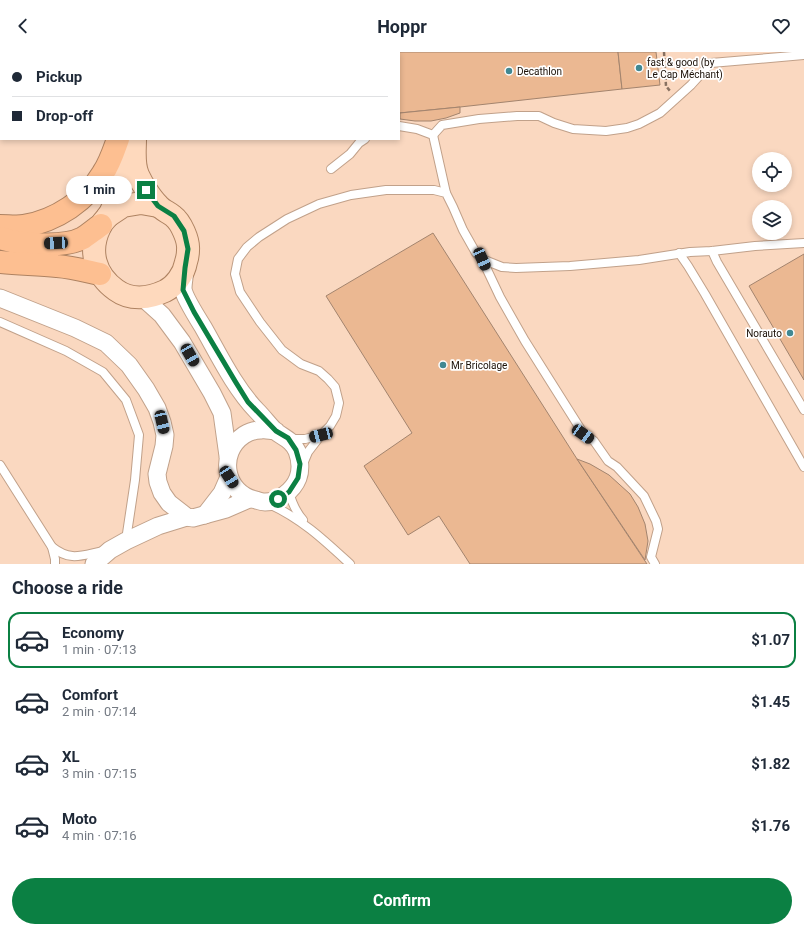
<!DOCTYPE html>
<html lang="en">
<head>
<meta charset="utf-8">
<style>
  body { margin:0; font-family:Roboto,sans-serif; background:#f6f6f7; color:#1f2937; height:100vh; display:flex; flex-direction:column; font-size:15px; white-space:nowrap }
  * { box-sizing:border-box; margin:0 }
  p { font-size:13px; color:#747a83 }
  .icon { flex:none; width:22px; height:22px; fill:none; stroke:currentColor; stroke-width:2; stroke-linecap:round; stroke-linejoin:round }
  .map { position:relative; height:512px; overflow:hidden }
  .sheet { display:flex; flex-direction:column; background:#fff; flex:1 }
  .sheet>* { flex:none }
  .hud { position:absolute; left:0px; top:0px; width:400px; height:88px; box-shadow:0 2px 6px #0003; display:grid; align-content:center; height:88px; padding:0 12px; background:#fff }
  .fabs { position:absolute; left:752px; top:100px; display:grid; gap:8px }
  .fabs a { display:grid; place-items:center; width:40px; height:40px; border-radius:50%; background:#fff; box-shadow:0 2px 6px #0003; font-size:20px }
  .end { position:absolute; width:18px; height:18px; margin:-9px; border:5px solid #0b8043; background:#fff; box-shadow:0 0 0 2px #fff }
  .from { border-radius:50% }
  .bubble { position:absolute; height:28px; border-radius:14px; background:#fff; box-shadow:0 2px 6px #0003; font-size:13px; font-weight:700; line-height:28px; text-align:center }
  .car { position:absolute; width:12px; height:24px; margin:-12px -6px; border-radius:5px; box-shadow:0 0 3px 1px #0007; background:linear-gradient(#222 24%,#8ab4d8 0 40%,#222 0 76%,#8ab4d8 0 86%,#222 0) }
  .hud b { display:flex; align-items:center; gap:14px; height:38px; font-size:15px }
  .hud b+b { border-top:1px solid #e0e1e3 }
  .hud i { width:10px; height:10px; background:#1f2937 }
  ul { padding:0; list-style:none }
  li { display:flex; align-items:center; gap:12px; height:56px; margin:0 8px 6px; padding:0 4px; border:2px solid transparent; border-radius:12px }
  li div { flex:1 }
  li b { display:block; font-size:15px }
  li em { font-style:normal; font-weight:700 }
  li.active { border-color:#0b8043 }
  li>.icon { width:36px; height:36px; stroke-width:1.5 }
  h2 { padding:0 12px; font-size:18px; line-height:48px }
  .button { display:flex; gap:8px; margin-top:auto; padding:8px 12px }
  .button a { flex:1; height:46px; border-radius:24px; background:#0b8043; color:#fff; font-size:16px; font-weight:700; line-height:46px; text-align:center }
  header { display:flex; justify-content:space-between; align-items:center; height:52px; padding:0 12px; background:#fff; font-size:18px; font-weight:700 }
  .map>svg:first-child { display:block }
  .building { fill:#ebb892; stroke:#a3846e }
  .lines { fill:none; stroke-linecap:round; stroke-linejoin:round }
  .lane-casing { stroke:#c1a18a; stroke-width:10 }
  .street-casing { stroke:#c1a18a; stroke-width:19 }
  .primary-casing { stroke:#ae8261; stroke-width:24 }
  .highway-casing { stroke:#ae8261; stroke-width:24 }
  .path { stroke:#887161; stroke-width:2.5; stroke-dasharray:4 2; stroke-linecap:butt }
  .lane { stroke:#fff; stroke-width:8 }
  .street { stroke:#fff; stroke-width:17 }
  .primary { stroke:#fed9bd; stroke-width:22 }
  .highway { stroke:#fdbf91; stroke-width:22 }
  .route { stroke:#0b8043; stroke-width:5 }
  .poi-dot { fill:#418892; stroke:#fff; stroke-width:1.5 }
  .labels { text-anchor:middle; stroke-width:3.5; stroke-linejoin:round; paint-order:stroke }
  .poi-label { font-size:10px; fill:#1b1007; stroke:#fff; text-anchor:start }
</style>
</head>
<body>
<header><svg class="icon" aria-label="back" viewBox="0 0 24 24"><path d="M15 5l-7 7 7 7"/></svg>Hoppr<svg class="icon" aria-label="heart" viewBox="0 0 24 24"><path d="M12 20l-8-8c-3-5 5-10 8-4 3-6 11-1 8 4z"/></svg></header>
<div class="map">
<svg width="804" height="512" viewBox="0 0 804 512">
  <rect width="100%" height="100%" fill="#fad8c0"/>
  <g class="building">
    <path d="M255 0H618L622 37 460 55 399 61V1H255Z"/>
    <path d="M618 0H656L660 33 622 37Z"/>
    <path d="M460 55V61L446 66 431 69H415L400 67V61Z"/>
    <path d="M433 181 577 407 647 512H470L439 464 408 483 364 414 412 381 326 244Z"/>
    <path d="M804 202V328L749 234Z"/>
    <path d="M577 407 590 412 609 423 630 442 638 455 645 472 648 489 645 508Z"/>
  </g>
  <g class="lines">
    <defs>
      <g id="lane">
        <path d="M399 74 417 77 433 83 446 141"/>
        <path d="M433 83 442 73 479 67 517 64H539L554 71 573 77 606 79 627 76 639 72 660 61 691 33 711 11 804 3"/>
        <path d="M331 117 350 102 359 91 365 87"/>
        <path d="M712 199 717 210 804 358"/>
        <path d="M679 201 688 214 705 242 804 415"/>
        <path d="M482 207 500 245 525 289 583 381 594 389 608 409 617 415 644 444 656 469 658 477 651 505 655 512"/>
        <path d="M0 270 66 299 103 320 126 348 139 383 135 428 126 488"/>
        <path d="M288 387H305L321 383"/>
        <path d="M303 412 308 400 321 383 330 374 336 364 339 351 335 335 328 327 319 319 301 312 282 298 260 270 240 240 235 222 238 207 247 195 259 185 287 167 319 152 351 143 386 138H434L446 141 453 155 463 178 476 201 482 207 502 215 516 216 570 214 639 208 690 200 712 199 755 194 804 191"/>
        <path d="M0 413 52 495 55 507V512"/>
        <path d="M289 440C292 451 296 460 303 468"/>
        <path d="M269 452C302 467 324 488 350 512"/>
        <path d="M52 495C71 510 82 503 104 499"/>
      </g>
      <g id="street">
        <path d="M185 216C185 222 183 230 183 237 184 244 198 267 203 275 219 303 234 335 257 359 263 365 269 373 275 379 284 386 292 388 297 399 300 407 301 418 298 426 293 439 278 450 265 450 262 450 259 449 256 448 225 442 217 401 244 383 249 380 255 378 261 378 266 377 271 379 276 379"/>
        <path d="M142 245 162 263 182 290 212 341 222 361 228 404"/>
        <path d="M0 246 75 276 106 291 129 313 146 337 157 356 162 370 165 383 164 394 157 422 158 430 162 441 169 451 187 465 193 466 226 457 249 447"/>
        <path d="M205 463 222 441 229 425"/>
        <path d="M94 512 110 498 126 489 158 474 187 465"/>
      </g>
      <g id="primary">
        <path d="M134 0V1"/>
        <path d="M126 87C126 107 124 127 117 146 114 152 112 158 109 163 106 167 102 170 100 175 88 199 95 223 116 238 131 249 150 246 165 239 175 234 184 222 186 210 187 207 188 202 188 198 189 188 181 170 173 164 168 160 162 158 158 153 151 146 142 132 138 123 133 112 135 99 135 87"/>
        <path d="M108 164 123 154 141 151 158 154"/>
      </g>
      <g id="highway">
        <path d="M0 174C8 174 17 175 24 174 56 169 87 148 103 121 110 111 114 98 118 87"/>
        <path d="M0 186C20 193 64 196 83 186 89 182 95 177 101 173"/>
        <path d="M0 210C19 212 38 212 57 214 71 215 86 219 100 222"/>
      </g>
    </defs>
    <use href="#lane" class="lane-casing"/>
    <use href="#street" class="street-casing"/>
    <use href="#primary" class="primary-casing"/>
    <use href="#highway" class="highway-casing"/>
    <path class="path" d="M664 0 666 34 670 39"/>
    <use href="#lane" class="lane"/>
    <use href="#street" class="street"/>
    <use href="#primary" class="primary"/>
    <use href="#highway" class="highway"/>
  </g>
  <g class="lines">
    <path class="route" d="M146 138 158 154 174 164 184 179 188 197 185 216 183 238 194 260 235 329 248 350 276 379 288 386 296 398 300 412 298 426 289 440 278 447"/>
  </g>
  <g class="poi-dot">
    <circle cx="639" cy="16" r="4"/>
    <circle cx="509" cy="19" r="4"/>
    <circle cx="790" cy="281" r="4"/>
    <circle cx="443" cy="313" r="4"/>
  </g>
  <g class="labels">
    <g class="poi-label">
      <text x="647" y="14">fast &amp; good (by<tspan x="647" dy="12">Le Cap Méchant)</tspan></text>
      <text x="517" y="23">Decathlon</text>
      <text x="782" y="285" text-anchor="end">Norauto</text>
      <text x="451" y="317">Mr Bricolage</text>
    </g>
  </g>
</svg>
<div class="fabs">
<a><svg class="icon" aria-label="locate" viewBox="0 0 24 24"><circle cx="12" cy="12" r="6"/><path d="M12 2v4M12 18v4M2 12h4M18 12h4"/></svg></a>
<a><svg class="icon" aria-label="layers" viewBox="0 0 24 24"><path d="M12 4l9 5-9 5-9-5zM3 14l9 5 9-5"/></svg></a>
</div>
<i class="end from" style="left:278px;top:447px"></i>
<i class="end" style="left:146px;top:138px"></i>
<div class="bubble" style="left:66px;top:124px;width:66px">1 min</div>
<i class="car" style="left:56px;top:191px;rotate:267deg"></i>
<i class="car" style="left:482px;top:207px;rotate:156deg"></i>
<i class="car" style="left:190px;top:303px;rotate:150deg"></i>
<i class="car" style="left:162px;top:370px;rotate:167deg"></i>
<i class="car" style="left:583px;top:382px;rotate:125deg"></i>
<i class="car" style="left:321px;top:383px;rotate:256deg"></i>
<i class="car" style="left:229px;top:425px;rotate:147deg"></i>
<div class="hud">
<b><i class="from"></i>Pickup</b>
<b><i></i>Drop-off</b>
</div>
</div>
<section class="sheet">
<h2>Choose a ride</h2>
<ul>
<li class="active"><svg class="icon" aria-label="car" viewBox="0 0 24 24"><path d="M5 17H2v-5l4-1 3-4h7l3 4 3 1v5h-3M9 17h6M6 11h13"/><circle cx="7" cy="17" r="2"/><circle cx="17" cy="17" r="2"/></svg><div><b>Economy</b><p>1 min · 07:13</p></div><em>$1.07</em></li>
<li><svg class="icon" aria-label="car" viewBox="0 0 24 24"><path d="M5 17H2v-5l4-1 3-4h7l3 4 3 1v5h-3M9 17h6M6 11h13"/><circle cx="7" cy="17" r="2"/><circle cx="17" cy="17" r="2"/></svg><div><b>Comfort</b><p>2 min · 07:14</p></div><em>$1.45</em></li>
<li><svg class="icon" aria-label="car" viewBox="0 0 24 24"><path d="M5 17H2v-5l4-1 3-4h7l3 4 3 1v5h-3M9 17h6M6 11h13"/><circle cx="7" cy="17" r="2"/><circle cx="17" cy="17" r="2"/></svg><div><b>XL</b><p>3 min · 07:15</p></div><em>$1.82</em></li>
<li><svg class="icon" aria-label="car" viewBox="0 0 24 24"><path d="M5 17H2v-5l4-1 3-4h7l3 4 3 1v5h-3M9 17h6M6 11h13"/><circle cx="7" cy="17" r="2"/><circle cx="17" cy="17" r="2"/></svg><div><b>Moto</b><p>4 min · 07:16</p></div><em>$1.76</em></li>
</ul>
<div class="button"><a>Confirm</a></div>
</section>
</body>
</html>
